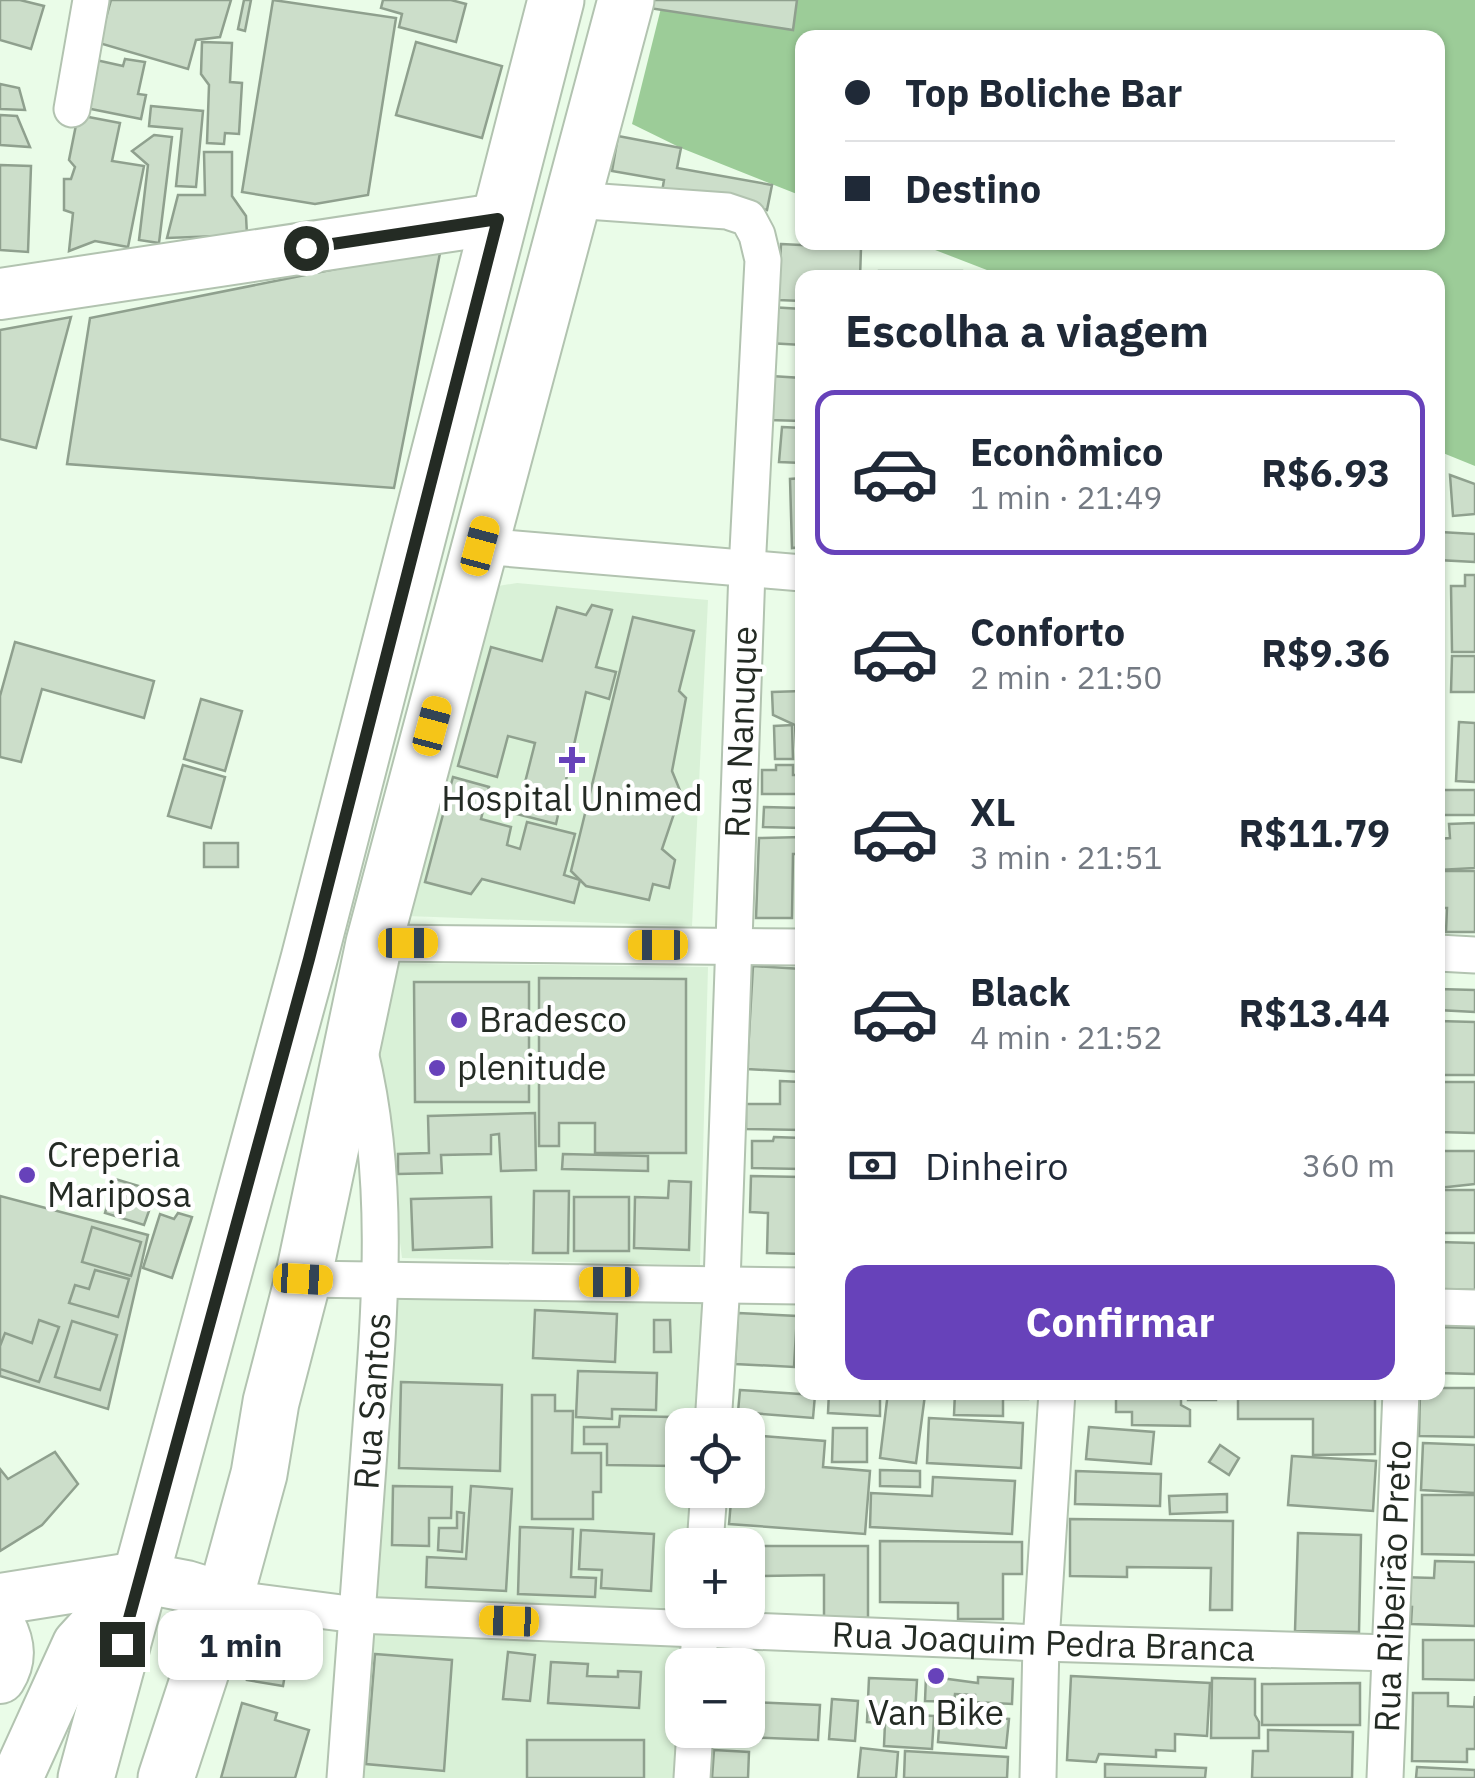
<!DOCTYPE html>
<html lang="pt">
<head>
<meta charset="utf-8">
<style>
  body { margin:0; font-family:"IBM Plex Sans",sans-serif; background:#f2f2f3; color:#1f2937; height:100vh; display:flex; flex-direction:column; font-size:38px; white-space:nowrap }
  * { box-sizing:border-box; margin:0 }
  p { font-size:32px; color:#747a83 }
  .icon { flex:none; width:55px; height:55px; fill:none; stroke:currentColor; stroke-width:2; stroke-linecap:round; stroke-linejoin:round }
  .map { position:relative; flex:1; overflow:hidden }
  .details { position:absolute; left:795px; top:270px; width:650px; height:1130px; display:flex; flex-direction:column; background:#fff; border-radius:20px; box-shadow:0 2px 8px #0004 }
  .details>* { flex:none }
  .top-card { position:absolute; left:795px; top:30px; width:650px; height:220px; border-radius:20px; box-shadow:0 2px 8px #0004; display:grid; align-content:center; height:220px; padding:0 50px; background:#fff }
  .controls { position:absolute; left:665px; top:1408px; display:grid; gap:20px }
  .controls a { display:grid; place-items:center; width:100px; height:100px; border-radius:20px; background:#fff; box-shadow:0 2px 8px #0004; font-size:50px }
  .end { position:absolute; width:45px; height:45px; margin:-22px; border:12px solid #242b24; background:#fff; box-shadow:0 0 0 5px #fff }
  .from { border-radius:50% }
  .bubble { position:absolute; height:70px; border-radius:20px; background:#fff; box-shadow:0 2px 8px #0004; font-size:32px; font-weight:700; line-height:70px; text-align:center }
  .car { position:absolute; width:30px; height:60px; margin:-30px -15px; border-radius:12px; box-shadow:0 0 8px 2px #0007; background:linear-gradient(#f5c518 24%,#345 0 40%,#f5c518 0 76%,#345 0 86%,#f5c518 0) }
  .top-card b { display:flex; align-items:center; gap:35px; height:95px; font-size:38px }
  .top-card b+b { border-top:2px solid #e0e1e3 }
  .top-card i { width:25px; height:25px; background:#1f2937 }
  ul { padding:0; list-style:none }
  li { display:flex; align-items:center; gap:30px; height:165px; margin:0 20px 15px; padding:0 30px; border:5px solid transparent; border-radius:20px }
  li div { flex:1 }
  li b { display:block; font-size:38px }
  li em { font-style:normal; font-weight:700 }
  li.selected { border-color:#6742ba }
  li>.icon { width:90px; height:90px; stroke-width:1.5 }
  h2 { padding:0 50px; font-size:45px; line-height:120px }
  .pay { display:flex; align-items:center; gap:25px; height:110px; padding:0 50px; font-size:38px }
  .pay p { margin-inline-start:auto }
  .primary-button { display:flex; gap:20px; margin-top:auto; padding:20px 50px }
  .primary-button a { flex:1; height:115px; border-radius:20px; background:#6742ba; color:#fff; font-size:40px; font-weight:700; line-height:115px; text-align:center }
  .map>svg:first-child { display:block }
  .built { fill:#d9f1d7 }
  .forest { fill:#9ccc98 }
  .building { fill:#ccdeca; stroke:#8fa08e; stroke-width:2.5 }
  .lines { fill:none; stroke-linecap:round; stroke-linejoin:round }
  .street-casing { stroke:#b2c3b0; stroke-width:39 }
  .secondary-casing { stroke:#b2c3b0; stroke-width:54 }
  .primary-casing { stroke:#b2c3b0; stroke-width:59 }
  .street { stroke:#fff; stroke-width:35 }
  .secondary { stroke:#fff; stroke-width:50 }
  .primary { stroke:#fff; stroke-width:55 }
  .route { stroke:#242b24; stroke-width:12 }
  .poi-dot { fill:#6742ba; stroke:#fff; stroke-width:4 }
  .labels { text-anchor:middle; stroke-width:9; stroke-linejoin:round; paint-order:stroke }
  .street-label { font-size:35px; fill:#242b24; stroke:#fff }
  .poi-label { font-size:35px; fill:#242b24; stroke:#fff; text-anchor:start }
</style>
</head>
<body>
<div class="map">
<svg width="1475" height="1778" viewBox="0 0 1475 1778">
  <rect width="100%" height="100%" fill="#eafce8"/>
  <g class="built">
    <path d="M517 583 708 600 692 926 406 916 486 593 498 586Z"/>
    <path d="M389 963 708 967 700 1265 402 1258 374 1038Z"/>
    <path d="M390 1289 710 1294 701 1425H682V1490H696L692 1545H682V1610H687V1617L374 1603Z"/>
    <path d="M373 1629 680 1642V1778H360Z"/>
  </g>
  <path class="forest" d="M663 0H1475V466L1438 451V278L1005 277 917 243 1438 242V38H802V196L681 148 632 124Z"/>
  <g class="building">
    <path d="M0 0H20L44 6 31 49 0 40Z"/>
    <path d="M111 0H231L220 37 196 40 188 69 99 43Z"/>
    <path d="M244 0H251L245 31 238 29Z"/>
    <path d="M273 0 396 18 368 195 315 204 242 192Z"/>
    <path d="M383 0H451L466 4 456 42 399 27 402 14 381 8Z"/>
    <path d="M650 0H797L793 30 649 8Z"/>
    <path d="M202 42 232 43 230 82 242 83 239 134 225 133 224 144 207 143 209 85 201 74Z"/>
    <path d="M416 42 502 66 482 138 396 115Z"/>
    <path d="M125 59 145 62 138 94 146 95 141 119 86 108 96 60 123 66Z"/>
    <path d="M0 84 19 88 25 110 0 109Z"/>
    <path d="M151 106 203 111 196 187 176 186 182 129 149 126Z"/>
    <path d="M0 115 17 116 30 147 0 145Z"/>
    <path d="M78 115 120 123 112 161 144 166 128 247 95 241 69 251 73 213 64 210V179H71L75 167 69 160Z"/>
    <path d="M154 135 172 137 159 243 139 240 148 165 132 151Z"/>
    <path d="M618 136 681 148 677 168 772 185 767 210 662 192 664 180 612 171Z"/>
    <path d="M204 152H232V196L246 216 247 235 167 238 178 195H205Z"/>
    <path d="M0 165 31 166 28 252 0 250Z"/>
    <path d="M781 244 861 248 860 278H802V301L778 300Z"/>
    <path d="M441 248 394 488 67 464 90 318Z"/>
    <rect x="879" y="271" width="83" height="7"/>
    <path d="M770 307 802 309V345L768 343Z"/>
    <path d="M71 317 36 448 0 439V330Z"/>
    <path d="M771 376 802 378V421L769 420Z"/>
    <path d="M782 427 802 428V463L779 462Z"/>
    <path d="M1450 475 1475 484V514L1453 516Z"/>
    <path d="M802 478V547L792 548 790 479Z"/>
    <path d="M1440 532 1475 534V562L1438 560Z"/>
    <path d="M1465 575H1475V652H1452L1451 586H1465Z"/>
    <path d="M592 605 612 610 596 667 616 672 609 699 586 692 556 824 517 814 535 743 508 736 497 777 458 766 491 647 542 661 557 607 586 615Z"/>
    <path d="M633 617 694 631 679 691 686 698 672 771 681 793 662 849 675 860 669 888 653 884 649 900 586 886 571 871Z"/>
    <path d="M15 642 154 681 144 718 42 689 21 762 0 757V696Z"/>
    <path d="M1452 656H1475V692H1451Z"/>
    <path d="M802 691V766L797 764 795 725 773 715 772 692Z"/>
    <path d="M201 699 242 711 225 771 184 759Z"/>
    <path d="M1459 722 1475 723V782L1456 781Z"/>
    <path d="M792 725 793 759H775L774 726Z"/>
    <path d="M183 765 225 777 211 828 168 816Z"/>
    <path d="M776 765H793V775H802V794H762V770H776Z"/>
    <path d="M453 777 489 787 481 819 511 827 507 845 520 849 527 822 575 834 564 875 580 880 574 903 482 879 471 894 425 882Z"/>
    <rect x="1442" y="790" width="33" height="25"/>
    <path d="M764 807 802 808V828L763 827Z"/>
    <path d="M1475 823V868L1438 870V839L1450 838 1449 824Z"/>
    <path d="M802 837V854H793L792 918H756L759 838Z"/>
    <rect x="204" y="843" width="34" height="24"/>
    <path d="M1438 871H1475V932H1446L1447 908H1438Z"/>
    <path d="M753 966 802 969V1072L747 1069Z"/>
    <path d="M539 978 686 979V1153H595V1123H559V1146H539Z"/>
    <path d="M414 982H529V1102H415Z"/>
    <path d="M1438 989 1475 990V1012L1438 1010Z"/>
    <path d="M1438 1021 1475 1022V1075H1438Z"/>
    <path d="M780 1081 802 1082V1130L746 1129V1104H780Z"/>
    <path d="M1438 1082H1475V1133L1438 1132Z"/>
    <path d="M535 1113 536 1170 501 1171 499 1134 491 1135V1154L441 1155 442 1173 398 1174V1154L429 1153 428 1116Z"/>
    <path d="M774 1137 802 1138V1169L752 1168V1141H773Z"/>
    <path d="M1438 1151H1475V1184L1438 1188Z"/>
    <path d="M563 1154 648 1156V1171L562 1169Z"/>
    <path d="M751 1176 802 1177V1254L767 1253 768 1213 750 1212Z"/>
    <path d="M115 1179 139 1186 134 1203 150 1208 144 1225 105 1213Z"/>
    <path d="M669 1181 691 1182 689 1250 634 1248 635 1197 668 1198Z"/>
    <rect x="1438" y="1190" width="37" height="43"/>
    <path d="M534 1191H569L568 1253H533Z"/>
    <path d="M0 1196 148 1235 108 1409 0 1376Z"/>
    <path d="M491 1197 492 1247 413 1250 411 1199Z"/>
    <rect x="574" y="1197" width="55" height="54"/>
    <path d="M178 1213 192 1217 172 1278 143 1268 160 1214 174 1219Z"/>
    <path d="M92 1227 141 1242 131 1276 82 1262Z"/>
    <path d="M1438 1242 1475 1243V1290L1438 1289Z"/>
    <path d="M95 1270 129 1279 118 1317 69 1303 75 1285 89 1289Z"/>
    <path d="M535 1310 617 1314 615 1362 533 1358Z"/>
    <path d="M738 1313 797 1316 794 1367 735 1364Z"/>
    <path d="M39 1320 59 1327 39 1382 0 1369V1346L5 1333 32 1343Z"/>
    <path d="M654 1320H670L671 1352H654Z"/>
    <path d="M72 1321 117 1335 100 1390 55 1377Z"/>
    <path d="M1438 1327 1475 1328V1374L1438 1373Z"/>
    <path d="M578 1371 657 1373 656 1410 612 1409V1419L576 1417Z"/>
    <path d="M401 1382 502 1385 500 1471 399 1468Z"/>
    <path d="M1438 1388H1475V1437L1419 1436 1420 1392H1438Z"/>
    <path d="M740 1390 815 1395 813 1418 738 1412Z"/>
    <path d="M829 1392H880V1416L828 1413Z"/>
    <path d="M888 1392 925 1395 916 1463 880 1458Z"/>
    <path d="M955 1392H1028V1399H1003V1416L954 1415Z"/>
    <path d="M1116 1392H1181V1405L1190 1410V1426L1132 1425V1412H1116Z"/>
    <rect x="1188" y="1392" width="28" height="8"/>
    <path d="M532 1395H555V1411H573L572 1453H601V1492H593V1519H532Z"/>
    <path d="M1238 1399H1375V1454L1313 1455V1419H1238Z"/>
    <path d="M620 1416 674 1417 675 1466 607 1465V1444H584V1427H619Z"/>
    <path d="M929 1418 1023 1423 1021 1468 927 1463Z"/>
    <path d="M1089 1427 1154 1432 1151 1464 1086 1459Z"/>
    <path d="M833 1428H867V1462H832Z"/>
    <path d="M748 1435 825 1441 823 1467 870 1471 865 1534 729 1524 732 1490H748Z"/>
    <path d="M1423 1443 1475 1445V1493L1421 1490Z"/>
    <path d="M1220 1445 1239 1458 1229 1475 1209 1462Z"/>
    <path d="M55 1452 78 1484 42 1525 0 1551V1469L8 1479Z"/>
    <path d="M1292 1456 1376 1461 1373 1511 1288 1505Z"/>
    <path d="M880 1470 920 1471V1487L880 1486Z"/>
    <path d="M1076 1471 1161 1474 1160 1506 1075 1504Z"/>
    <path d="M933 1477 1015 1481 1012 1534 870 1527 871 1493 932 1496Z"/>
    <path d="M393 1486 452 1487 451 1518H429V1546L392 1545Z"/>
    <path d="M471 1486 512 1489 506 1591 426 1587 427 1557 466 1559Z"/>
    <path d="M1227 1494V1512L1170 1514 1169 1496Z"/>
    <path d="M1422 1495H1475V1555L1422 1554Z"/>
    <path d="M457 1512 464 1513 462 1552 438 1550 439 1528H457Z"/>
    <path d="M1070 1519 1233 1521 1232 1610H1210L1211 1568 1127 1567V1577L1070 1576Z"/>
    <path d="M520 1527 573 1529 571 1577 596 1578 595 1597 518 1594Z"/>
    <path d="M581 1530 654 1534 651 1591 601 1588 602 1570 579 1569Z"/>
    <path d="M723 1533 751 1534 749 1573 748 1545H723Z"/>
    <path d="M1298 1533 1361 1535 1359 1632 1295 1631Z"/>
    <path d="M880 1541 1022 1542V1574H1003V1619H958V1603L880 1602Z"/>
    <path d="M761 1546H868V1618H824V1575L761 1576Z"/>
    <path d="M1435 1561 1475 1562V1626L1411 1624 1412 1607 1398 1606 1399 1577 1434 1578Z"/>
    <path d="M1423 1640H1475V1680L1423 1679Z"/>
    <path d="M508 1652 535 1655 530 1701 503 1699Z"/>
    <path d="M375 1654 452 1660 444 1771 366 1764Z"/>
    <path d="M251 1657 287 1663 283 1686 247 1680Z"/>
    <path d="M551 1662 588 1664 587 1676 618 1677V1671L641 1672 639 1708 548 1703Z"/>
    <path d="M926 1676 978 1683V1677L1013 1679 1012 1704 975 1702V1695L955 1694 954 1702 925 1701Z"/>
    <path d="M1071 1676 1210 1683 1207 1736 1175 1734V1751L1156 1750V1757L1099 1754 1096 1762 1067 1760Z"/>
    <path d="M869 1678 917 1680 915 1715 934 1716 932 1749 884 1746 885 1723 867 1722Z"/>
    <path d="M1212 1678 1255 1679V1715L1259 1722V1738H1211Z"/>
    <path d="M1360 1683V1725H1262V1684Z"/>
    <path d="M1413 1693H1448V1706L1474 1707 1475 1696V1749H1467V1762L1412 1761Z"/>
    <path d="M832 1699 858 1701 855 1741 829 1739Z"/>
    <path d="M748 1702 820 1705 818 1740 716 1736V1730H748Z"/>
    <path d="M242 1703 277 1713 275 1720 309 1730 295 1778H221Z"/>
    <path d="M940 1714 1009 1719 1006 1748 938 1742Z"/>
    <path d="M1268 1730 1353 1732 1352 1778H1252L1253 1751H1268Z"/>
    <rect x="527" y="1740" width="117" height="38"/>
    <path d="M861 1748 898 1752 896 1778H858Z"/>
    <path d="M714 1750 749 1752 748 1778H712Z"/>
    <path d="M905 1751 1008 1757 1007 1778H904Z"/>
    <path d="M1105 1764 1206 1768 1205 1778H1105Z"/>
    <path d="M1417 1767 1475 1770V1778H1416Z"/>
  </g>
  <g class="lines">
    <defs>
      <g id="street">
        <path d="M72 109 91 0"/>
        <path d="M573 200 727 211 748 218 757 235 763 260 747 570 722 1283 713 1425"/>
        <path d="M480 546 802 573"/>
        <path d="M374 943 802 947"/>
        <path d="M1438 953 1475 955"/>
        <path d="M303 1279 802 1286"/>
        <path d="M1438 1307 1475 1308"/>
        <path d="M705 1545 709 1490"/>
        <path id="s1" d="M225 1598 357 1615 1041 1643 1390 1653"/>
        <path d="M698 1665 701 1610"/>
        <path id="s2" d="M345 1778C353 1669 361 1561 369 1452 379 1318 392 1184 360 1052"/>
        <path d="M692 1778 695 1730"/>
        <path d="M1038 1778 1041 1643 1057 1392"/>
        <path id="s3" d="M1385 1778 1401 1392"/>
      </g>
      <g id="secondary">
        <path d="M0 294 497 219"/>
        <path d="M0 1599 139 1577 186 1586 225 1598"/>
        <path d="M0 1626C10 1645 11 1660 0 1678"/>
        <path d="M17 1778 78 1644 139 1577"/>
      </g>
      <g id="primary">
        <path d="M86 1778 309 959 556 0"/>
        <path d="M166 1778 225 1598 259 1474 271 1402 303 1279 374 943 626 0"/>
      </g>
    </defs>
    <use href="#street" class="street-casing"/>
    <use href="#secondary" class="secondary-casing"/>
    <use href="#primary" class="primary-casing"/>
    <use href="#street" class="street"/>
    <use href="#secondary" class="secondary"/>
    <use href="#primary" class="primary"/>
  </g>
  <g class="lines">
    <path class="route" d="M122 1644 309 959 498 219 306 248"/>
  </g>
  <g class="poi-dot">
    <path d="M567 745h10v10h10v10h-10v10h-10v-10h-10v-10h10z"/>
    <circle cx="459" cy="1020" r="10"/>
    <circle cx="437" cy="1068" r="10"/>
    <circle cx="27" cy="1175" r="10"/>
    <circle cx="936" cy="1676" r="10"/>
  </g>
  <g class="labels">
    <g class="street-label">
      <text transform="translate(741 732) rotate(-88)" y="12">Rua Nanuque</text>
      <text dy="12" stroke="none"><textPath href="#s2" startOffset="378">Rua Santos</textPath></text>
      <text dy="12" stroke="none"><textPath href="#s3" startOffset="192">Rua Ribeirão Preto</textPath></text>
      <text dy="12" stroke="none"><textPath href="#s1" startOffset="820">Rua Joaquim Pedra Branca</textPath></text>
    </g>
    <g class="poi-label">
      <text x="572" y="811" text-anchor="middle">Hospital Unimed</text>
      <text x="479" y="1032">Bradesco</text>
      <text x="457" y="1080">plenitude</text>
      <text x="47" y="1167">Creperia<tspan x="47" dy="40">Mariposa</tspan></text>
      <text x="936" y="1725" text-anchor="middle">Van Bike</text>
    </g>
  </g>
</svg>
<div class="controls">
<a><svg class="icon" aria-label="locate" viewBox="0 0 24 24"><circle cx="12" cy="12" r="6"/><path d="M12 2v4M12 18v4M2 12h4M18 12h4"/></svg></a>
<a>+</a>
<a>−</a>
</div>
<i class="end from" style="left:306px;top:248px"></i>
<i class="end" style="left:122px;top:1644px"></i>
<div class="bubble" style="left:158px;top:1610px;width:165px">1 min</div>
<i class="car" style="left:480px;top:546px;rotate:15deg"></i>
<i class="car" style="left:432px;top:726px;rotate:15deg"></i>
<i class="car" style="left:408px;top:943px;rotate:90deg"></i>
<i class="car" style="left:658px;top:945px;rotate:270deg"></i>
<i class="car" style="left:303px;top:1279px;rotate:93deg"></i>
<i class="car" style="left:609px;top:1282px;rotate:270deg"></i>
<i class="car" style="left:509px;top:1621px;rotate:272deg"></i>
<div class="top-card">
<b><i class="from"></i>Top Boliche Bar</b>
<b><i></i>Destino</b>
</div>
<section class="details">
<h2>Escolha a viagem</h2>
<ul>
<li class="selected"><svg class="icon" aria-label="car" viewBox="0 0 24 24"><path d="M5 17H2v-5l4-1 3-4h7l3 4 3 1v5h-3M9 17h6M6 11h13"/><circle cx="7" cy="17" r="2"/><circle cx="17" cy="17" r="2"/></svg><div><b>Econômico</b><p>1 min · 21:49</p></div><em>R$6.93</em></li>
<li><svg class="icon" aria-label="car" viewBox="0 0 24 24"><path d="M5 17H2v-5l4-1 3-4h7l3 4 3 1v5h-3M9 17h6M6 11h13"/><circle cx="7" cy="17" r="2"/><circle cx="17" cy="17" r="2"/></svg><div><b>Conforto</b><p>2 min · 21:50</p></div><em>R$9.36</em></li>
<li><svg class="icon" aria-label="car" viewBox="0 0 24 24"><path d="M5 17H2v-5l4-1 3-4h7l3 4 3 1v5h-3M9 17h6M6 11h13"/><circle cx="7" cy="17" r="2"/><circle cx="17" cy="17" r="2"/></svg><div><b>XL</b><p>3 min · 21:51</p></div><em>R$11.79</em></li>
<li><svg class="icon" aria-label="car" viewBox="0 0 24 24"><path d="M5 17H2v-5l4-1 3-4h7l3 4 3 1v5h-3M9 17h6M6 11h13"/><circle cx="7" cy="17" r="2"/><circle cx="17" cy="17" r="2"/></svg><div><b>Black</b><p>4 min · 21:52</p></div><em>R$13.44</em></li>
</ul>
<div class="pay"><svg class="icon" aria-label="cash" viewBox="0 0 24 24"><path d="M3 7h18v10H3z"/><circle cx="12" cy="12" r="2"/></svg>Dinheiro<p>360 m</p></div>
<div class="primary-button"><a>Confirmar</a></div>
</section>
</div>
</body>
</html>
